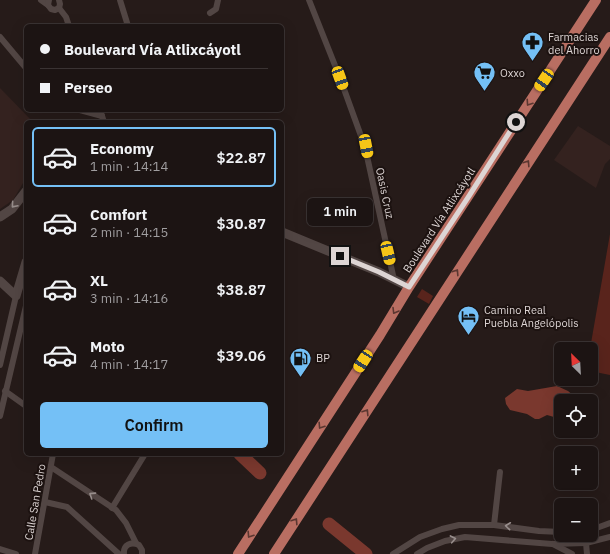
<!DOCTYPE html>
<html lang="en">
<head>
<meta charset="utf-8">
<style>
  body { margin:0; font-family:"IBM Plex Sans",sans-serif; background:#292121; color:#f1f3f6; height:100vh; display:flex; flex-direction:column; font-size:15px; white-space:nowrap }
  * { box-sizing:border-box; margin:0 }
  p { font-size:13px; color:#a09ea0 }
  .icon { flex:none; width:22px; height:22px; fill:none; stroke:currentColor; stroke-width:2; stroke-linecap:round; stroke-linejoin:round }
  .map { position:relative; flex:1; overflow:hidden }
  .drawer { position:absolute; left:24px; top:120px; width:260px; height:336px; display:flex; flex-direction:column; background:#1c1413; border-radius:6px; box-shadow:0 4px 16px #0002,0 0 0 1px #3a3333 }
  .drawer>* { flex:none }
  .top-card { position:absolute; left:24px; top:24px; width:260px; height:88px; border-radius:6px; box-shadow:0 4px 16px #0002,0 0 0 1px #3a3333; display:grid; align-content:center; height:88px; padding:0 16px; background:#1c1413 }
  .needle { width:26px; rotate:336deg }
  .controls { position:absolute; left:554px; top:342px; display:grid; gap:8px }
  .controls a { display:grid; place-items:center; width:44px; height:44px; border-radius:6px; background:#1c1413; box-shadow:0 4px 16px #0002,0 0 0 1px #3a3333; font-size:20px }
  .end { position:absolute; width:18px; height:18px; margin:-9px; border:5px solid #ddd5d4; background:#111; box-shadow:0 0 0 2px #111 }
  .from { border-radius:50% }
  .bubble { position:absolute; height:28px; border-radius:6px; background:#1c1413; box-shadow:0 4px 16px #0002,0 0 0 1px #3a3333; font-size:13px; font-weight:600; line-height:28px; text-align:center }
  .car { position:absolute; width:12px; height:24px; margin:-12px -6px; border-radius:5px; box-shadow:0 0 3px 1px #0007; background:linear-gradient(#f5c518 24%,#345 0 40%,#f5c518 0 76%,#345 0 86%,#f5c518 0) }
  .top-card b { display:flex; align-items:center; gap:14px; height:38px; font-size:15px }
  .top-card b+b { border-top:1px solid #3a3333 }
  .top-card i { width:10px; height:10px; background:#f1f3f6 }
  ul { padding:7px 0 0; list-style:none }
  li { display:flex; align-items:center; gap:12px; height:60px; margin:0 8px 6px; padding:0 8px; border:2px solid transparent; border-radius:6px }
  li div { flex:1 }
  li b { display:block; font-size:15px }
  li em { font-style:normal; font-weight:600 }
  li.current { border-color:#74c0f6 }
  li>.icon { width:36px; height:36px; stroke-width:1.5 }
  .cta { display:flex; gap:8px; margin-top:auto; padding:8px 16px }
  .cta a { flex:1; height:46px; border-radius:6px; background:#74c0f6; color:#111; font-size:16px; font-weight:600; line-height:46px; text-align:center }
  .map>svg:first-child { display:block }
  .built { fill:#34221f }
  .green { fill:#59241c }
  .water { fill:#7a382e }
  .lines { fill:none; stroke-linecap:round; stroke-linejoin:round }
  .river { stroke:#7a382e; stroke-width:13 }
  .street { stroke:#524644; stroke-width:6 }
  .secondary { stroke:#524644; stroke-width:9 }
  .primary { stroke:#b96e62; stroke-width:10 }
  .oneway { stroke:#5b3731 }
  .oneway2 { stroke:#988e8c }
  .route { stroke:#ddd5d4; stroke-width:5 }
  .labels { text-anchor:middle; stroke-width:4; stroke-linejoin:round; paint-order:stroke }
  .poi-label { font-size:11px; fill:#ddd5d4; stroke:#1c1210; text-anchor:start }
  .street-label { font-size:11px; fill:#ddd5d4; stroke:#1c1210 }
</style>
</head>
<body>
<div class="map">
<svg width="610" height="554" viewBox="0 0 610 554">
  <rect width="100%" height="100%" fill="#261b19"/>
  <g class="built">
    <path d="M0 88 32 121 26 122V174L23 183 13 200 0 209Z"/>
    <path d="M578 126 610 146V159L605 164 596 188 554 160Z"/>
  </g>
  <g class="green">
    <path d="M610 234V375L600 373 591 370V349H590Z"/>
    <path d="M422 289 433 296 429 304 417 297Z"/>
  </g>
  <path class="water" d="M557 386 568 391 580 401H561V427L554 417 547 415 539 419H535L527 414 510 410 506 404 505 398 517 389 528 391Z"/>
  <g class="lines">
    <g class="river">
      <path d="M240 454 260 473"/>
      <path d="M329 524 366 554"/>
    </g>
    <g class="street">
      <path d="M41 0 48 5"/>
      <path d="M49 0 48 5 51 9 55 10 59 8 60 4 59 0"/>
      <path d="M120 0 128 26"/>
      <path d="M309 0 340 78 365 147 394 280"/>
      <path d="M59 8 66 17 69 26"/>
      <path d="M210 13 216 9 218 0"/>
      <path d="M0 37 26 68"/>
      <path d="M80 110 102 116"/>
      <path d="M100 110 104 122"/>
      <path d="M0 365 16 296"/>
      <path d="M5 391 26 406"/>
      <path d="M0 416 26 306"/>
      <path d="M51 467 116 510 126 523 136 543"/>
      <path d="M45 502 67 507 119 554"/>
      <path d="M112 508 145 454"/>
      <path d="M494 525 500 472"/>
      <path d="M591 530 610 523"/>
      <path d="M586 543 587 554"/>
      <path d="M553 544 572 554"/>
      <path d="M0 549 16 554"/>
      <path d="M35 554 53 454"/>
      <path d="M124 554C123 545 131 541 139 545L142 550V554"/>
      <path d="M393 554 420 537 442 529 459 525H494L539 531 561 532"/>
      <path d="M417 554 427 548 445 541 465 537 552 544 586 543 610 537"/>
    </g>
    <g class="secondary">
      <path d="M0 217 12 209 26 191"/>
      <path d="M282 232 379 272 409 287"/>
      <path d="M0 281 16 296 26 262"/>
    </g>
    <g class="primary">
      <path d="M238 554 380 335 409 287 596 0"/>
      <path d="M274 554 610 37"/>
    </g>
  </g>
  <defs><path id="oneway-chevron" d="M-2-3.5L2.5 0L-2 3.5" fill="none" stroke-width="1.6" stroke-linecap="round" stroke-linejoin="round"/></defs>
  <g class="oneway">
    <use href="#oneway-chevron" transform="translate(529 103) rotate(124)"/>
    <use href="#oneway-chevron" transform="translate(527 163) rotate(-57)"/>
    <use href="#oneway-chevron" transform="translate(456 272) rotate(-57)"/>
    <use href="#oneway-chevron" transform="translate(395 311) rotate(121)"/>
    <use href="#oneway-chevron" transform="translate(366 412) rotate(-57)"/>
    <use href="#oneway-chevron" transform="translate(321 426) rotate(123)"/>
    <use href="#oneway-chevron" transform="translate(295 521) rotate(-57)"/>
    <use href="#oneway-chevron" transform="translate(250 535) rotate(123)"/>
  </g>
  <g class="oneway2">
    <use href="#oneway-chevron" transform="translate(14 205) rotate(131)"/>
    <use href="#oneway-chevron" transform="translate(92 495) rotate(-147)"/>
    <use href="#oneway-chevron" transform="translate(508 526) rotate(-174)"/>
    <use href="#oneway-chevron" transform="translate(453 539) rotate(-11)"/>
  </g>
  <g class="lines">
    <path class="route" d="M340 256 379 272 409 287 469 196 516 122"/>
  </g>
  <defs>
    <symbol id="pharmacy-pin" viewBox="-11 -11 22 30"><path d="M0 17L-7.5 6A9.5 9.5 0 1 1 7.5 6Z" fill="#74c0f6" stroke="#1c1210"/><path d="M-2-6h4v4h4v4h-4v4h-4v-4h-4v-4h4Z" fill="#111"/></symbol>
    <symbol id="supermarket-pin" viewBox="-11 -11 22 30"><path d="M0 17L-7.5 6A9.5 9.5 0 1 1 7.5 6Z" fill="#74c0f6" stroke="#1c1210"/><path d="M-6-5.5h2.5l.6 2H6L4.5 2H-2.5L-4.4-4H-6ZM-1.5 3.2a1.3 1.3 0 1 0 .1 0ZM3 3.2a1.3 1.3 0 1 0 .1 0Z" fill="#111"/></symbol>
    <symbol id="hotel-pin" viewBox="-11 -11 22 30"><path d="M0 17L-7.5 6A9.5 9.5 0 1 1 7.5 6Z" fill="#74c0f6" stroke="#1c1210"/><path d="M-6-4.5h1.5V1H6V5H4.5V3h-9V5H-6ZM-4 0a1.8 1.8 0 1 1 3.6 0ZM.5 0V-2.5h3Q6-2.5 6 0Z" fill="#111"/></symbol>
    <symbol id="fuel-pin" viewBox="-11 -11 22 30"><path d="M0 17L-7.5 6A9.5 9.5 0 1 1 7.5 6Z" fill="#74c0f6" stroke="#1c1210"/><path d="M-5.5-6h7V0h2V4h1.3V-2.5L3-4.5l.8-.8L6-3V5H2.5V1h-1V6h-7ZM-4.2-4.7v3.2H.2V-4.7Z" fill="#111"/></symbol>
  </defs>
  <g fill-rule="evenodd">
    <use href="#pharmacy-pin" x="520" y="30" width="25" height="34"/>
    <use href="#supermarket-pin" x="472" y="60" width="25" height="34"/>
    <use href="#hotel-pin" x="456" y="304" width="25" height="34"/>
    <use href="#fuel-pin" x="288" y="346" width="25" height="34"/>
  </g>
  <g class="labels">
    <g class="poi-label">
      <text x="548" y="41">Farmacias<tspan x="548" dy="13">del Ahorro</tspan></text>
      <text x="500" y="77">Oxxo</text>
      <text x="484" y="314">Camino Real<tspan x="484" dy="13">Puebla Angelópolis</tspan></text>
      <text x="316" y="362">BP</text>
    </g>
    <g class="street-label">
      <text transform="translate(385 193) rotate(78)" y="4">Oasis Cruz</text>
      <text transform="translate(439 220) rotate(-57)" y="4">Boulevard Vía Atlixcáyotl</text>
      <text transform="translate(35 502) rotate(-80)" y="4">Calle San Pedro</text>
    </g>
  </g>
</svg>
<div class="controls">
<a><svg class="needle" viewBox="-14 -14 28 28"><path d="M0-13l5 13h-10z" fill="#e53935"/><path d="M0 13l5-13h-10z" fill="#a09ea0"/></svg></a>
<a><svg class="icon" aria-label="locate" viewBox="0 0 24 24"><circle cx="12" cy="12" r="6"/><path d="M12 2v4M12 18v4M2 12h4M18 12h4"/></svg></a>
<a>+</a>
<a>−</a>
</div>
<i class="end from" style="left:516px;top:122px"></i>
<i class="end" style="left:340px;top:256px"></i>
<div class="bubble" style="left:307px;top:198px;width:66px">1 min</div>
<i class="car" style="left:340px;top:78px;rotate:160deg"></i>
<i class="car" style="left:544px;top:80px;rotate:214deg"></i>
<i class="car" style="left:366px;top:146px;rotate:169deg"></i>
<i class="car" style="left:388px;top:253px;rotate:167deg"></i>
<i class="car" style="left:363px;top:361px;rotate:213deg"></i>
<div class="top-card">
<b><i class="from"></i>Boulevard Vía Atlixcáyotl</b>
<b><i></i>Perseo</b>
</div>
<section class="drawer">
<ul>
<li class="current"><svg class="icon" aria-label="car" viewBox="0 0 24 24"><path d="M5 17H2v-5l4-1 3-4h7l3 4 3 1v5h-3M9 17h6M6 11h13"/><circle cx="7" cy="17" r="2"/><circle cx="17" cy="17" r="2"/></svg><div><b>Economy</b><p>1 min · 14:14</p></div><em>$22.87</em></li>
<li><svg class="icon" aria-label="car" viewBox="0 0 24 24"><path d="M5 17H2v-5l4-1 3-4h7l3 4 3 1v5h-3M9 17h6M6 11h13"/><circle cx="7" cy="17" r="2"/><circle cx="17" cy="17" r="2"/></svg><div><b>Comfort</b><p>2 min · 14:15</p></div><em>$30.87</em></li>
<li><svg class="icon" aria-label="car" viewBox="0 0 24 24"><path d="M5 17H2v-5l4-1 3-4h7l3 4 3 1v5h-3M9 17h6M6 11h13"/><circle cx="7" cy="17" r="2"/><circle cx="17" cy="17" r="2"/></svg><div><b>XL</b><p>3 min · 14:16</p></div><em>$38.87</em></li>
<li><svg class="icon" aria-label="car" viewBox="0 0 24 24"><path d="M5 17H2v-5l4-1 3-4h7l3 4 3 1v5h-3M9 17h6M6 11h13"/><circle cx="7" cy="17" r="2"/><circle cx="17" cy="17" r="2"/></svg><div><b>Moto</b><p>4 min · 14:17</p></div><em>$39.06</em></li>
</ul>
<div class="cta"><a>Confirm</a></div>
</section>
</div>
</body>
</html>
